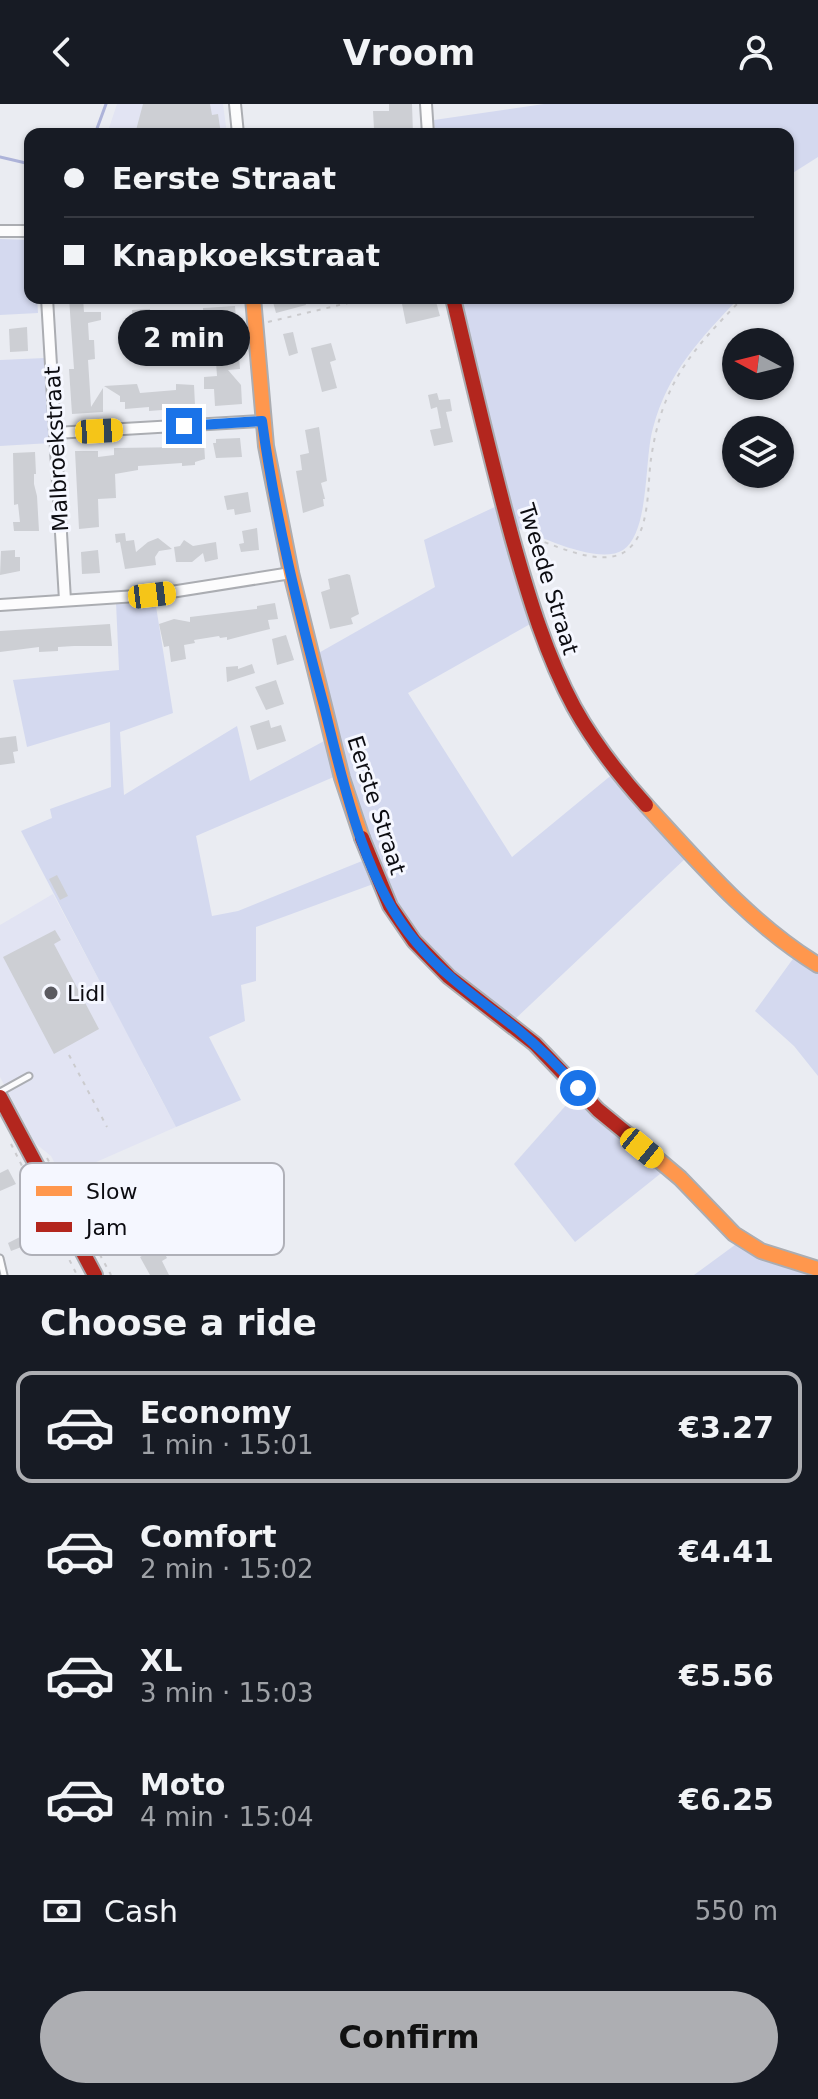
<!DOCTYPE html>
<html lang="en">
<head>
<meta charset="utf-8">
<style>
  body { margin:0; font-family:"DejaVu Sans",sans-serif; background:#242831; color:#f1f3f6; height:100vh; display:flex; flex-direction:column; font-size:30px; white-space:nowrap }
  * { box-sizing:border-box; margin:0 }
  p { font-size:26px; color:#9ea1a6 }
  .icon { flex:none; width:44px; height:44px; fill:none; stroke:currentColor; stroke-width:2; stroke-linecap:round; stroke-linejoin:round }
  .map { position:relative; height:1171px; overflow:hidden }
  .details { display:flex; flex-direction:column; background:#171b24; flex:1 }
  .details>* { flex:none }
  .guide { position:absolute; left:24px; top:24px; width:770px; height:176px; border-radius:16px; box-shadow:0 2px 6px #0004; display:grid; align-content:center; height:176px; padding:0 40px; background:#171b24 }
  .needle { width:52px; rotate:277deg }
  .tools { position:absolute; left:722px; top:224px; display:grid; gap:16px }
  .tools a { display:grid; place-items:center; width:72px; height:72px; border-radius:50%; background:#171b24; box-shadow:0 2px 6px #0004; font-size:40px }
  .end { position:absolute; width:36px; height:36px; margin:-18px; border:10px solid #1a73e8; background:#fff; box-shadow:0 0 0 4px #fff }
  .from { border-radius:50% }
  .bubble { position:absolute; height:56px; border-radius:28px; background:#171b24; box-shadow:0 2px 6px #0004; font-size:26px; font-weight:700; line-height:56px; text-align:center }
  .car { position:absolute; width:24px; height:48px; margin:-24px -12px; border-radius:10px; box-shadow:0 0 6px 2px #0007; background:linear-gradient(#f5c518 24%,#345 0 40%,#f5c518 0 76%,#345 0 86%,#f5c518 0) }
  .guide b { display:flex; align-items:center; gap:28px; height:76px; font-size:30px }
  .guide b+b { border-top:2px solid #363941 }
  .guide i { width:20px; height:20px; background:#f1f3f6 }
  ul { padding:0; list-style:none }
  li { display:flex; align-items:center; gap:24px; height:112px; margin:0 16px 12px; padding:0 24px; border:4px solid transparent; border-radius:16px }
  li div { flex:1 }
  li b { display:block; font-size:30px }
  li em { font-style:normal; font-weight:700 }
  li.active { border-color:#adaeb2 }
  li>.icon { width:72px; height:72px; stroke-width:1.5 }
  h2 { padding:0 40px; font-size:36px; line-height:96px }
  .pay { display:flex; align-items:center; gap:20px; height:88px; padding:0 40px; font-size:30px }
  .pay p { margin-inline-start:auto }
  .button { display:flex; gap:16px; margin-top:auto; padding:16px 40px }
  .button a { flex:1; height:92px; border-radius:48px; background:#adaeb2; color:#111; font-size:32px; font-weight:700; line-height:92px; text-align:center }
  header { display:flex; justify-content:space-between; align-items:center; height:104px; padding:0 40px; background:#171b24; font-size:36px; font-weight:700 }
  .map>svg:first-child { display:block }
  .built { fill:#e2e4f3 }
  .green { fill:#d4d9ef }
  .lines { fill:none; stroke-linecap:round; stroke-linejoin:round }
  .stream { stroke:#adb3d9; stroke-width:3 }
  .building { fill:#cdcfd4 }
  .lane-casing { stroke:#abadb2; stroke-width:9 }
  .street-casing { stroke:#abadb2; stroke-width:14 }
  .slow-casing { stroke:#abadb2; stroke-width:18 }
  .jam-casing { stroke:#abadb2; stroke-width:18 }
  .path { stroke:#cbcbce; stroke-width:2; stroke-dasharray:4 6; stroke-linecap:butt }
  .lane { stroke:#fcfcfd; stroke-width:5 }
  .street { stroke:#fcfcfd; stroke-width:10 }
  .slow { stroke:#ff974d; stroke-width:14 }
  .jam { stroke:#b3261e; stroke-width:14 }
  .route { stroke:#1a73e8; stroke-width:10 }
  .poi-dot { fill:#5a5a60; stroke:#f5f7ff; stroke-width:3 }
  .labels { text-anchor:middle; stroke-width:6; stroke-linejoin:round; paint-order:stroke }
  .street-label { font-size:22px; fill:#0c0c11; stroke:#f5f7ff }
  .poi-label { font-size:22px; fill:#0c0c11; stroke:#f5f7ff; text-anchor:start }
  .key { fill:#f5f7ff; stroke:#afb0b8; stroke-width:2 }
  .key-label { font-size:22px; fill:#0c0c11 }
</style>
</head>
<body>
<header><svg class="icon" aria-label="back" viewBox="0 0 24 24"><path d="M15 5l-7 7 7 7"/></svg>Vroom<svg class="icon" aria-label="person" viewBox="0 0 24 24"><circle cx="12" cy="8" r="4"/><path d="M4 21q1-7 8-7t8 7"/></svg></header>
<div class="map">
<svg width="818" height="1171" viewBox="0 0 818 1171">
  <rect width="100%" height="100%" fill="#eaecf2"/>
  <g class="built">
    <path d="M117 0H223L227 30H107Z"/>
    <path d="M53 790 138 949 185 933 144 963 176 1023 62 1073 51 1052 35 1039 0 973V821Z"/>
  </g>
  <g class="green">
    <path d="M544 0H818V53L788 72V30H435L434 16Z"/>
    <path d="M0 135 30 136V194H37L38 209 0 211Z"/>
    <path d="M470 194H739C700 235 668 268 653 324 644 355 650 428 623 446 598 462 538 431 512 422L459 197Z"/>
    <path d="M45 254 51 339 0 342V256Z"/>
    <path d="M499 401 532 519 408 589 512 753 614 669 687 753 513 917 469 884 433 850 398 810 371 753 315 551 435 483 424 436Z"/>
    <path d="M155 496 173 609 120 628 124 691 237 622 250 677 326 636 336 672 196 732 212 812 238 807 367 755 376 779 256 823V877L241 881 245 917 209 933 241 996 176 1023 21 727 52 714 50 705 111 683 110 618 27 643 13 576 119 566 116 498Z"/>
    <path d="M795 852 818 867V972L794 942 755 907Z"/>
    <path d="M576 990 665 1066 575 1138 514 1060Z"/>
    <path d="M739 1138 818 1171H694Z"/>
  </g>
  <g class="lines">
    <g class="stream">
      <path d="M95 30 106 0"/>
      <path d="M0 53 30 60"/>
    </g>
  </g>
  <g class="building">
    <path d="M143 0H210L212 11 218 10 221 30H135Z"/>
    <path d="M389 0H412L413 30H384L383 25H374L373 7H389Z"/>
    <path d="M69 194H83L84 208H101V216L88 219 89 236H94L95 255 88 256 91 303 103 284V308L72 310 69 265H74Z"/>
    <path d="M289 194 290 196 304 194 306 201 276 209 273 198Z"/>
    <path d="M428 194H435L440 212 406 220 402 200Z"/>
    <path d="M235 202 240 265 228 266 241 281 242 300 215 302 214 285H204V273L217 272 214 230 207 231 204 225 203 204Z"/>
    <path d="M150 205 151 222 133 224 132 206Z"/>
    <path d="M27 223 28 247 10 248 9 225Z"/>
    <path d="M293 228 298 249 289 252 283 230Z"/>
    <path d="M178 233 180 252 142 255 141 250H133V241L151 240V236Z"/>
    <path d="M331 239 336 256 330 258 337 284 322 288 311 244Z"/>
    <path d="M137 280 140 289 176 286V280L194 281 195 301H189V304L149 307V303L125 305V298H120V292L104 282Z"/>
    <path d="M437 289 439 296 450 295 452 307 446 308 453 338 434 342 430 326 441 324 437 303 431 305 428 291Z"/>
    <path d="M319 323 327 377 321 379 325 395H323L324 402 303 409 296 367 302 366 300 351 309 349 305 326Z"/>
    <path d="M240 334 242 353 216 354 213 339H216V335Z"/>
    <path d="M204 339 205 355 195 358V361L182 362V359L138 362V366L115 370 116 394 98 395 99 423 79 425 75 347H98V353L114 351V344L188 343V340Z"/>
    <path d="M35 348 36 370H34V380L37 392 39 427H14L13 418H20L18 400 14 401 13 349Z"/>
    <path d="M248 388 251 408 235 411 234 405 227 406 224 392Z"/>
    <path d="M257 424 259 446 241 448 239 440 244 439 242 427Z"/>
    <path d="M125 429 126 437 134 436 136 448 148 438 158 434 172 445 159 447 155 453 156 461 125 465 120 438 116 439 115 430Z"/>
    <path d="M184 436 193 442 216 438 218 455 205 458 203 449 192 458H176L174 443 180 442Z"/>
    <path d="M15 446V453H20V467L0 471 1 447Z"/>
    <path d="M98 446 100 469 82 470 81 448Z"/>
    <path d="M347 470 350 471 359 510 351 514 353 520 330 525 321 488 330 485 328 475Z"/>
    <path d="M275 499 278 515 268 516 270 525 227 536V533L220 534 219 532 194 536 195 539 184 541 186 555 171 558 169 542 164 543 159 520 174 515 190 518V513L257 505V502Z"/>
    <path d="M110 520 112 542H74L58 543V547L39 548V543L0 548V527Z"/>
    <path d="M286 531 294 556 277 561 272 535Z"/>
    <path d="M252 560 255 569 227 578 226 563 238 562V565Z"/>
    <path d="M276 576 284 600 266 606 255 583Z"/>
    <path d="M269 616 271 624 281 621 286 637 257 646 250 622Z"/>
    <path d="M16 632 18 647 13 648 15 659 0 661V634Z"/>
    <path d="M57 771 68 792 60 796 49 775Z"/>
    <path d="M55 826 61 836 54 840 99 925 54 950 3 853Z"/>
    <path d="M8 1065 16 1080 0 1087V1069Z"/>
    <path d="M38 1124 46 1139 28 1149 24 1142 11 1147 8 1139Z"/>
    <path d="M161 1142 167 1154 162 1157 169 1171H150L140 1153Z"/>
  </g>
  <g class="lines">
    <defs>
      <g id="lane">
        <path d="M0 988 29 972"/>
        <path d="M0 1154 4 1171"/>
      </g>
      <g id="street">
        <path d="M235 0 238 30"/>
        <path d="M426 0 428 30"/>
        <path d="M0 127H30"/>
        <path d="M47 194 65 496"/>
        <path d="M55 329 262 317"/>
        <path d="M0 501 152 491 291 469"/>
      </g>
      <g id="slow">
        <path d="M253 194 266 342 291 469 342 674 362 734"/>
        <path d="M646 701C700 760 750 819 818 861"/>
        <path d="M642 1042 680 1074 734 1130 761 1147 818 1165"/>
      </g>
      <g id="jam">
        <path d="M453 194C472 275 491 357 513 437 529 494 546 551 574 603 594 639 619 671 646 701"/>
        <path d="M362 734 390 802 414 837 449 873 535 940 598 1006 642 1042"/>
        <path d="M0 993 95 1171"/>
      </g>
    </defs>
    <use href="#lane" class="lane-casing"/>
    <use href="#street" class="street-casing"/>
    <use href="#slow" class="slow-casing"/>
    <use href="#jam" class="jam-casing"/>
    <g class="path">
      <path d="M268 218 369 194"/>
      <path d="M526 431C552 440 601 465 626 447 651 429 647 382 651 355 662 279 691 247 743 194"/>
      <path d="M69 951 107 1023"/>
      <path d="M11 1040 77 1171"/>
      <path d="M47 1054 111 1171"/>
    </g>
    <use href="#lane" class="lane"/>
    <use href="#street" class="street"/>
    <use href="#slow" class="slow"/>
    <use href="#jam" class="jam"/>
  </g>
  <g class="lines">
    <path class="route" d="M184 322 262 317C275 413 299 509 324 602 343 678 364 778 416 838 445 873 481 897 517 925 539 943 559 963 578 984"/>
  </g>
  <circle class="poi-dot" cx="51" cy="889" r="8"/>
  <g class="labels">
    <g class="street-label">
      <text transform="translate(56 345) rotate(-93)" y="8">Malbroekstraat</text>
      <text transform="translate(549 475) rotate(73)" y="8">Tweede Straat</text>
      <text transform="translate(377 701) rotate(72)" y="8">Eerste Straat</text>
    </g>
    <g class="poi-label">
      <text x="67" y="897">Lidl</text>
    </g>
  </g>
  <rect x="20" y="1059" width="264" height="92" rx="12" class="key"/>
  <rect x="36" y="1082" width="36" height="10" fill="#ff974d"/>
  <rect x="36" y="1118" width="36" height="10" fill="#b3261e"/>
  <g class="key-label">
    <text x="86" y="1095">Slow</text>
    <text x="86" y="1131">Jam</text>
  </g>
</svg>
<div class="tools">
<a><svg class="needle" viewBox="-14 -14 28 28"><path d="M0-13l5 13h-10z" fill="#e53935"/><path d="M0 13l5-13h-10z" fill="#9ea1a6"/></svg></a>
<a><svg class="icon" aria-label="layers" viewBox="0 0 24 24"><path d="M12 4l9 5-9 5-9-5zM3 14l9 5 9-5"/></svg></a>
</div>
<i class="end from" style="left:578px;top:984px"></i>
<i class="end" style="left:184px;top:322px"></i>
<div class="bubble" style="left:118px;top:206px;width:132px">2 min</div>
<i class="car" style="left:99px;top:327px;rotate:87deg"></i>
<i class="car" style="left:152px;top:491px;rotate:83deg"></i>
<i class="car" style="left:642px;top:1044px;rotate:129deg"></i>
<div class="guide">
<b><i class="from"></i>Eerste Straat</b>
<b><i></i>Knapkoekstraat</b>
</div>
</div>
<section class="details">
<h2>Choose a ride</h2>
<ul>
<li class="active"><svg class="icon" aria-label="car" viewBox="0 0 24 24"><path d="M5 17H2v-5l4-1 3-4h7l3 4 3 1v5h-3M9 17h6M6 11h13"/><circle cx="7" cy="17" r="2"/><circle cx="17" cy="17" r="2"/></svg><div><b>Economy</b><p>1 min · 15:01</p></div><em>€3.27</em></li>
<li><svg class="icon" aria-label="car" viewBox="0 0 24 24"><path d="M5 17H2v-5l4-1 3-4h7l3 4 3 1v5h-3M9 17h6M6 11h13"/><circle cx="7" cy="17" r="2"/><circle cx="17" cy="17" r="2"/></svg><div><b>Comfort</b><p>2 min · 15:02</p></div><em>€4.41</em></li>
<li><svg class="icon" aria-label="car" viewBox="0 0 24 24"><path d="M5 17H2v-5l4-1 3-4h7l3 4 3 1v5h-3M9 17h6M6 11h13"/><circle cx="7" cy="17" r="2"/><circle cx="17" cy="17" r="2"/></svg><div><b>XL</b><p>3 min · 15:03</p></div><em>€5.56</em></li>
<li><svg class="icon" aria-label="car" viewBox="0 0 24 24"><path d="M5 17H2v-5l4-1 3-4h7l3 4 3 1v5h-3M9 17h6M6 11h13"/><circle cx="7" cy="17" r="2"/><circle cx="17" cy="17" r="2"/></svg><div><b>Moto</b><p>4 min · 15:04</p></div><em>€6.25</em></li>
</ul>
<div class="pay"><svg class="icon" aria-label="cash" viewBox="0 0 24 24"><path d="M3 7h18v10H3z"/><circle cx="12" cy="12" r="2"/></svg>Cash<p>550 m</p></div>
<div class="button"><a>Confirm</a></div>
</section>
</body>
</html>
